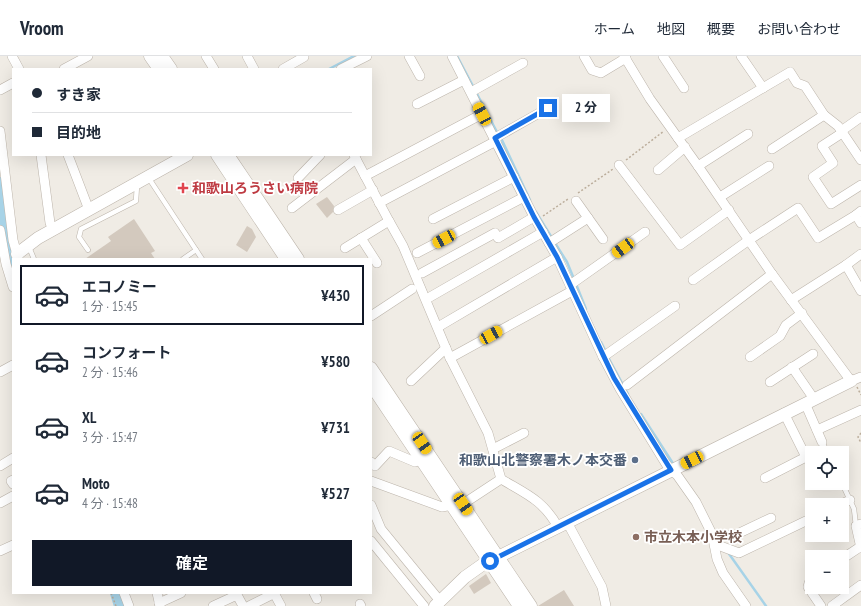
<!DOCTYPE html>
<html lang="ja">
<head>
<meta charset="utf-8">
<style>
  body { margin:0; font-family:"PT Sans Narrow","Noto Sans JP",sans-serif; background:#f2f2f3; color:#1f2937; height:100vh; display:flex; flex-direction:column; font-size:15px; white-space:nowrap }
  * { box-sizing:border-box; margin:0 }
  p { font-size:13px; color:#747a83 }
  .icon { flex:none; width:22px; height:22px; fill:none; stroke:currentColor; stroke-width:2; stroke-linecap:round; stroke-linejoin:round }
  .map { position:relative; flex:1; overflow:hidden }
  .drawer { position:absolute; left:12px; top:202px; width:360px; height:336px; display:flex; flex-direction:column; background:#fff; border-radius:0px; box-shadow:0 4px 16px #0002 }
  .drawer>* { flex:none }
  .banner { position:absolute; left:12px; top:12px; width:360px; height:88px; border-radius:0px; box-shadow:0 4px 16px #0002; display:grid; align-content:center; height:88px; padding:0 20px; background:#fff }
  .fabs { position:absolute; left:805px; top:390px; display:grid; gap:8px }
  .fabs a { display:grid; place-items:center; width:44px; height:44px; border-radius:0px; background:#fff; box-shadow:0 4px 16px #0002; font-size:20px }
  .end { position:absolute; width:18px; height:18px; margin:-9px; border:5px solid #1a73e8; background:#fff; box-shadow:0 0 0 2px #fff }
  .from { border-radius:50% }
  .bubble { position:absolute; height:28px; border-radius:0px; background:#fff; box-shadow:0 4px 16px #0002; font-size:13px; font-weight:700; line-height:28px; text-align:center }
  .car { position:absolute; width:12px; height:24px; margin:-12px -6px; border-radius:5px; box-shadow:0 0 3px 1px #0007; background:linear-gradient(#f5c518 24%,#345 0 40%,#f5c518 0 76%,#345 0 86%,#f5c518 0) }
  .banner b { display:flex; align-items:center; gap:14px; height:38px; font-size:15px }
  .banner b+b { border-top:1px solid #e0e1e3 }
  .banner i { width:10px; height:10px; background:#1f2937 }
  ul { padding:7px 0 0; list-style:none }
  li { display:flex; align-items:center; gap:12px; height:60px; margin:0 8px 6px; padding:0 12px; border:2px solid transparent; border-radius:0px }
  li div { flex:1 }
  li b { display:block; font-size:15px }
  li em { font-style:normal; font-weight:700 }
  li.selected { border-color:#111827 }
  li>.icon { width:36px; height:36px; stroke-width:1.5 }
  .cta { display:flex; gap:8px; margin-top:auto; padding:8px 20px }
  .cta a { flex:1; height:46px; border-radius:0px; background:#111827; color:#fff; font-size:16px; font-weight:700; line-height:46px; text-align:center }
  header { display:flex; align-items:center; gap:24px; box-sizing:border-box; height:56px; padding:0 20px; background:#fff; border-bottom:1px solid #e0e1e3 }
  header strong { font-size:19px }
  nav { display:flex; gap:22px; margin-inline-start:auto; font-size:14px }
  .map>svg:first-child { display:block }
  .lines { fill:none; stroke-linecap:round; stroke-linejoin:round }
  .stream { stroke:#a7d3e7; stroke-width:2.5 }
  .river { stroke:#a7d3e7; stroke-width:14 }
  .building { fill:#d3c9be }
  .service-casing { stroke:#bdb5ab; stroke-width:5.5 }
  .minor-casing { stroke:#bdb5ab; stroke-width:10 }
  .tertiary-casing { stroke:#bdb5ab; stroke-width:13 }
  .path { stroke:#bbad9b; stroke-width:1.5; stroke-dasharray:2 2; stroke-linecap:butt }
  .service { stroke:#fff; stroke-width:4.5 }
  .minor { stroke:#fff; stroke-width:9 }
  .tertiary { stroke:#fff; stroke-width:12 }
  .route { stroke:#1a73e8; stroke-width:5 }
  .health-dot { fill:#e0444e; stroke:#fff; stroke-width:1.5 }
  .service-dot { fill:#5c6f8a; stroke:#fff; stroke-width:1.5 }
  .education-dot { fill:#8d6e63; stroke:#fff; stroke-width:1.5 }
  .labels { text-anchor:middle; stroke-width:3.5; stroke-linejoin:round; paint-order:stroke }
  .health-label { font-size:14px; font-weight:bold; fill:#be3a42; stroke:#fff; text-anchor:start }
  .service-label { font-size:14px; font-weight:bold; fill:#4e5e75; stroke:#fff; text-anchor:end }
  .education-label { font-size:14px; font-weight:bold; fill:#785e54; stroke:#fff; text-anchor:start }
</style>
</head>
<body>
<header>
<strong>Vroom</strong>
<nav><a>ホーム</a><a>地図</a><a>概要</a><a>お問い合わせ</a></nav>
</header>
<div class="map">
<svg width="861" height="550" viewBox="0 0 861 550">
  <rect width="100%" height="100%" fill="#f0ece5"/>
  <g class="lines">
    <g class="stream">
      <path d="M457 0 474 32"/>
      <path d="M329 13 354 0"/>
      <path d="M476 36 498 78"/>
      <path d="M501 82 530 144"/>
      <path d="M536 156 552 182"/>
      <path d="M555 187 567 206 574 223"/>
      <path d="M576 228 586 253"/>
      <path d="M601 286 606 296"/>
      <path d="M608 301 628 338"/>
      <path d="M641 358 674 409"/>
      <path d="M727 495 766 550"/>
    </g>
    <g class="river">
      <path d="M0 128 8 194 13 210"/>
      <path d="M117 537 121 550"/>
    </g>
  </g>
  <g class="building">
    <path d="M327 141 334 150 333 156 327 162 316 148Z"/>
    <path d="M134 163 155 195 151 197 155 203H85L111 185 108 181Z"/>
    <path d="M247 170 252 173 256 181 247 196 236 189Z"/>
    <path d="M486 518 491 527 474 538 469 530Z"/>
    <path d="M564 534 574 550H538Z"/>
  </g>
  <g class="lines">
    <defs>
      <g id="service">
        <path d="M148 121 202 203"/>
        <path d="M29 191 34 203"/>
        <path d="M88 194 79 181 81 173 136 145 137 129"/>
        <path d="M183 203 196 194"/>
        <path d="M822 386 828 397"/>
        <path d="M842 427 854 453 856 470"/>
      </g>
      <g id="minor">
        <path d="M12 0 19 13"/>
        <path d="M206 0 214 13"/>
        <path d="M247 0 254 13"/>
        <path d="M409 0 420 20"/>
        <path d="M452 0 534 161 557 201 603 301 620 333 666 408 671 414 677 419 696 446 712 478 717 503 723 517 746 550"/>
        <path d="M584 0 592 14 601 17 626 2"/>
        <path d="M624 0 650 43 698 110 772 218 851 325 861 321"/>
        <path d="M663 0 684 32"/>
        <path d="M741 0 763 32"/>
        <path d="M64 13 88 0"/>
        <path d="M283 13 304 1"/>
        <path d="M341 13 367 0"/>
        <path d="M0 34 13 27"/>
        <path d="M471 36 523 7"/>
        <path d="M417 48 464 24"/>
        <path d="M861 61 844 73 842 77 822 90 833 107 813 121 831 148 861 129"/>
        <path d="M0 75 13 184 18 202"/>
        <path d="M495 82 548 52"/>
        <path d="M678 82 790 16 797 27 805 30 824 59 838 70 861 104"/>
        <path d="M772 93 824 59"/>
        <path d="M41 99 50 167 54 174"/>
        <path d="M68 99 89 154"/>
        <path d="M356 103 365 120 482 58"/>
        <path d="M619 109 680 189 729 154"/>
        <path d="M698 110 748 78"/>
        <path d="M658 114 685 91"/>
        <path d="M298 122 320 99"/>
        <path d="M720 141 769 110"/>
        <path d="M576 145 603 183"/>
        <path d="M379 147 496 85"/>
        <path d="M292 152 356 103 354 99"/>
        <path d="M338 154 373 134"/>
        <path d="M861 155 856 159 861 167"/>
        <path d="M433 163 514 121"/>
        <path d="M389 165 403 190 450 302 488 377 501 423"/>
        <path d="M0 174 6 208 13 231"/>
        <path d="M361 182 377 207"/>
        <path d="M549 187 588 162"/>
        <path d="M345 192 389 165 365 120"/>
        <path d="M417 197 524 141"/>
        <path d="M846 209 861 198"/>
        <path d="M422 217 495 177 498 182 534 161"/>
        <path d="M693 224 749 184 798 152 818 182 856 159"/>
        <path d="M570 229 645 176"/>
        <path d="M430 241 543 176"/>
        <path d="M791 244 846 209 861 235"/>
        <path d="M371 260 412 233"/>
        <path d="M438 271 557 201"/>
        <path d="M603 301 675 250"/>
        <path d="M750 301 780 280 786 269 802 257"/>
        <path d="M450 302 572 235"/>
        <path d="M792 311 814 343"/>
        <path d="M0 316 13 309"/>
        <path d="M411 325 446 292"/>
        <path d="M770 326 813 298"/>
        <path d="M627 329 772 218"/>
        <path d="M805 347 822 386"/>
        <path d="M817 374 861 354"/>
        <path d="M493 393 524 377"/>
        <path d="M371 406 375 410 389 395 415 406 426 402"/>
        <path d="M0 410 13 402"/>
        <path d="M765 422 806 401 784 357"/>
        <path d="M13 424 11 425 13 428"/>
        <path d="M371 425 442 451 452 449"/>
        <path d="M0 447 13 440"/>
        <path d="M463 448 501 423C526 438 543 444 558 471"/>
        <path d="M371 449 381 473 440 545"/>
        <path d="M839 449 850 444"/>
        <path d="M567 466 602 531 606 550"/>
        <path d="M861 468 856 470 861 492"/>
        <path d="M712 478 733 480 771 462"/>
        <path d="M371 485 424 550"/>
        <path d="M715 488 739 497 812 462"/>
        <path d="M0 495 13 489"/>
        <path d="M842 503 860 491"/>
        <path d="M812 524 809 527 808 531 821 550"/>
        <path d="M124 537 129 550"/>
        <path d="M157 537 160 550"/>
        <path d="M274 537 281 550"/>
        <path d="M314 537 317 543"/>
        <path d="M159 547 181 537"/>
        <path d="M360 548 361 550"/>
        <path d="M213 550 237 539 243 550"/>
        <path d="M249 550 275 537"/>
        <path d="M832 550 861 529"/>
      </g>
      <g id="tertiary">
        <path d="M150 0 159 13"/>
        <path d="M162 0 171 13"/>
        <path d="M217 99 286 203"/>
        <path d="M228 99 298 203"/>
        <path d="M17 198 38 182 187 99"/>
        <path d="M371 312 531 550"/>
        <path d="M371 329 519 550"/>
        <path d="M435 550 465 521 482 509 851 325"/>
      </g>
    </defs>
    <use href="#service" class="service-casing"/>
    <use href="#minor" class="minor-casing"/>
    <use href="#tertiary" class="tertiary-casing"/>
    <g class="path">
      <path d="M626 104 664 75"/>
      <path d="M578 137 613 113"/>
      <path d="M543 160 568 143"/>
      <path d="M857 331 861 339"/>
      <path d="M861 377 858 381 861 387"/>
      <path d="M111 537 116 550"/>
    </g>
    <use href="#service" class="service"/>
    <use href="#minor" class="minor"/>
    <use href="#tertiary" class="tertiary"/>
  </g>
  <g class="lines">
    <path class="route" d="M490 505 671 414 614 322 557 201 534 161 495 82 548 52"/>
  </g>
  <path class="health-dot" d="M181 126h4v4h4v4h-4v4h-4v-4h-4v-4h4z"/>
  <circle class="service-dot" cx="635" cy="404" r="4"/>
  <circle class="education-dot" cx="636" cy="481" r="4"/>
  <g class="labels">
    <g class="health-label">
      <text x="192" y="137">和歌山ろうさい病院</text>
    </g>
    <g class="service-label">
      <text x="627" y="409">和歌山北警察署木ノ本交番</text>
    </g>
    <g class="education-label">
      <text x="644" y="486">市立木本小学校</text>
    </g>
  </g>
</svg>
<div class="fabs">
<a><svg class="icon" aria-label="locate" viewBox="0 0 24 24"><circle cx="12" cy="12" r="6"/><path d="M12 2v4M12 18v4M2 12h4M18 12h4"/></svg></a>
<a>+</a>
<a>−</a>
</div>
<i class="end from" style="left:490px;top:505px"></i>
<i class="end" style="left:548px;top:52px"></i>
<div class="bubble" style="left:562px;top:38px;width:48px">2 分</div>
<i class="car" style="left:482px;top:58px;rotate:332deg"></i>
<i class="car" style="left:444px;top:183px;rotate:242deg"></i>
<i class="car" style="left:623px;top:192px;rotate:234deg"></i>
<i class="car" style="left:491px;top:279px;rotate:61deg"></i>
<i class="car" style="left:422px;top:387px;rotate:146deg"></i>
<i class="car" style="left:692px;top:404px;rotate:243deg"></i>
<i class="car" style="left:463px;top:448px;rotate:146deg"></i>
<div class="banner">
<b><i class="from"></i>すき家</b>
<b><i></i>目的地</b>
</div>
<section class="drawer">
<ul>
<li class="selected"><svg class="icon" aria-label="car" viewBox="0 0 24 24"><path d="M5 17H2v-5l4-1 3-4h7l3 4 3 1v5h-3M9 17h6M6 11h13"/><circle cx="7" cy="17" r="2"/><circle cx="17" cy="17" r="2"/></svg><div><b>エコノミー</b><p>1 分 · 15:45</p></div><em>¥430</em></li>
<li><svg class="icon" aria-label="car" viewBox="0 0 24 24"><path d="M5 17H2v-5l4-1 3-4h7l3 4 3 1v5h-3M9 17h6M6 11h13"/><circle cx="7" cy="17" r="2"/><circle cx="17" cy="17" r="2"/></svg><div><b>コンフォート</b><p>2 分 · 15:46</p></div><em>¥580</em></li>
<li><svg class="icon" aria-label="car" viewBox="0 0 24 24"><path d="M5 17H2v-5l4-1 3-4h7l3 4 3 1v5h-3M9 17h6M6 11h13"/><circle cx="7" cy="17" r="2"/><circle cx="17" cy="17" r="2"/></svg><div><b>XL</b><p>3 分 · 15:47</p></div><em>¥731</em></li>
<li><svg class="icon" aria-label="car" viewBox="0 0 24 24"><path d="M5 17H2v-5l4-1 3-4h7l3 4 3 1v5h-3M9 17h6M6 11h13"/><circle cx="7" cy="17" r="2"/><circle cx="17" cy="17" r="2"/></svg><div><b>Moto</b><p>4 分 · 15:48</p></div><em>¥527</em></li>
</ul>
<div class="cta"><a>確定</a></div>
</section>
</div>
</body>
</html>
